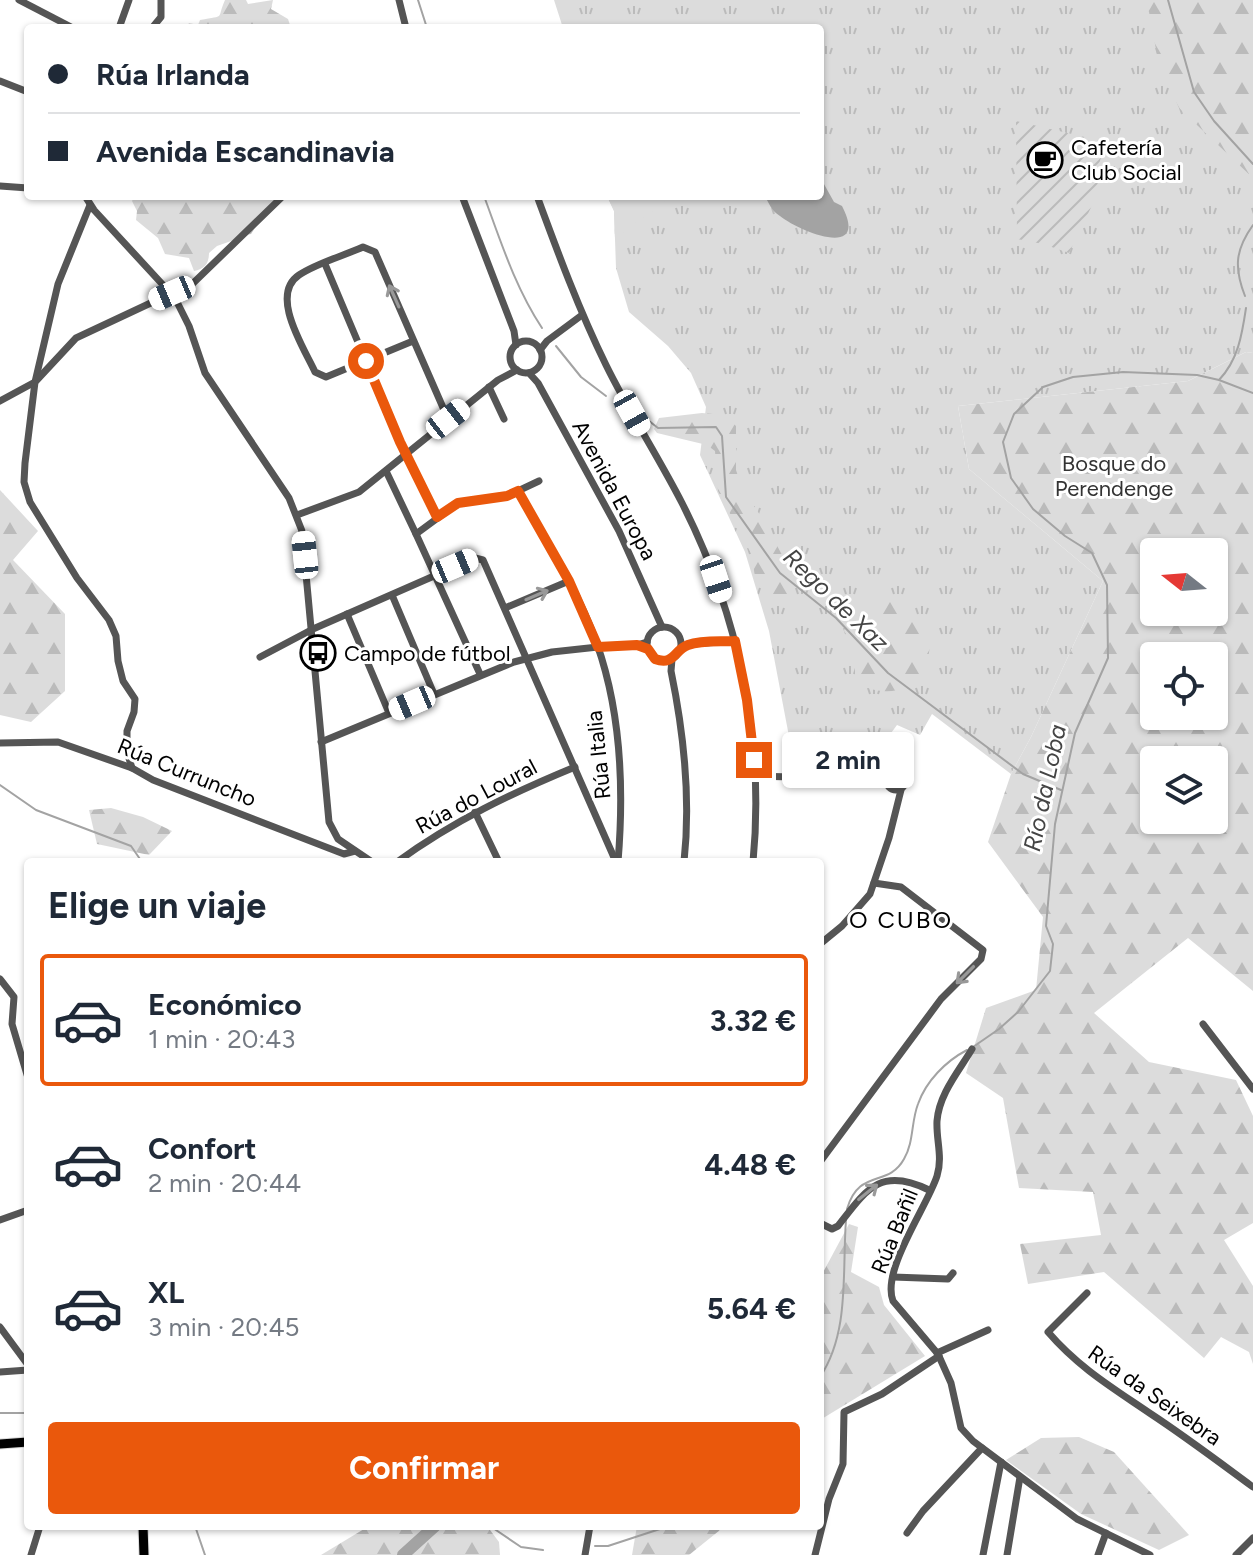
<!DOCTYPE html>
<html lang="es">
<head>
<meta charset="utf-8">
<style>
  body { margin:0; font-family:Figtree,sans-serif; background:#f6f6f7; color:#1f2937; height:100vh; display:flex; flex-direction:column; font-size:30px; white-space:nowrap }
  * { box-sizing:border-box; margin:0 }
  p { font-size:26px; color:#747a83 }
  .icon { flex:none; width:44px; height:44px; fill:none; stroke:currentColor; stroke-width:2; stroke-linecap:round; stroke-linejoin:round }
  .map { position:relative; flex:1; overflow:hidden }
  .drawer { position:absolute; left:24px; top:858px; width:800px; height:672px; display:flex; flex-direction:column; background:#fff; border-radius:8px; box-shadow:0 2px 6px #0004 }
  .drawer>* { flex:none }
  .top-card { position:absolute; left:24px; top:24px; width:800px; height:176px; border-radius:8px; box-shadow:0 2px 6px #0004; display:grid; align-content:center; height:176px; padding:0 24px; background:#fff }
  .needle { width:52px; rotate:287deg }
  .fabs { position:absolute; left:1140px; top:538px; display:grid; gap:16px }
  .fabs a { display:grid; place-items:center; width:88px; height:88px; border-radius:8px; background:#fff; box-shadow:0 2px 6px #0004; font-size:40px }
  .end { position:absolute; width:36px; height:36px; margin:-18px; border:10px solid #ea580c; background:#fff; box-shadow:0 0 0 4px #fff }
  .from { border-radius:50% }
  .bubble { position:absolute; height:56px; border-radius:8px; background:#fff; box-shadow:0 2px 6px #0004; font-size:26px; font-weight:700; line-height:56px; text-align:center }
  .car { position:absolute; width:24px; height:48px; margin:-24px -12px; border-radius:10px; box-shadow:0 0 6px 2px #0007; background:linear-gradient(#fff 24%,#345 0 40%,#fff 0 76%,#345 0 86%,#fff 0) }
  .top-card b { display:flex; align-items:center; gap:28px; height:76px; font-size:30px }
  .top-card b+b { border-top:2px solid #e0e1e3 }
  .top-card i { width:20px; height:20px; background:#1f2937 }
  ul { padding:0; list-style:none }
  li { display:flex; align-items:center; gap:24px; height:132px; margin:0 16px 12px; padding:0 8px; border:4px solid transparent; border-radius:8px }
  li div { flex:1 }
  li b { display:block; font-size:30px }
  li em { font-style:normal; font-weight:700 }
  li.selected { border-color:#ea580c }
  li>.icon { width:72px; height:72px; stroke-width:1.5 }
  h2 { padding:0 24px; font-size:36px; line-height:96px }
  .primary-button { display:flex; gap:16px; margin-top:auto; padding:16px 24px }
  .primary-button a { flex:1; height:92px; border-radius:8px; background:#ea580c; color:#fff; font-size:32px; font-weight:700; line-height:92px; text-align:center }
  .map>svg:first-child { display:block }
  .grass { fill:url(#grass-tufts) }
  .forest { fill:url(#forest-firs); fill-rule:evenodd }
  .garden { fill:url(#garden-furrows) }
  .pitch { fill:#dcdcdc }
  .water { fill:#a3a3a3 }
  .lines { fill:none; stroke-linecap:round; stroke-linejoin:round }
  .stream { stroke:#a3a3a3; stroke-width:2 }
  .river { stroke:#a3a3a3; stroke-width:12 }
  .major-casing { stroke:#dbdbdb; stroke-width:11 }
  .minor { stroke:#555; stroke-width:7 }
  .major { stroke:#000; stroke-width:9 }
  .oneway { stroke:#999 }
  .route { stroke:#ea580c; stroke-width:10 }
  .labels { text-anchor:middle; stroke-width:6; stroke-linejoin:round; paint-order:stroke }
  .poi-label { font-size:22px; fill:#000; stroke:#fff; text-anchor:start }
  .park-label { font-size:22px; fill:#333; stroke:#fff }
  .street-label { font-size:22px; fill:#000; stroke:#fff }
  .water-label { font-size:24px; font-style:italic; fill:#444; stroke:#fff }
  .neighbourhood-label { font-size:24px; letter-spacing:2px; fill:#000; stroke:#fff }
</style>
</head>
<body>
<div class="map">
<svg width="1253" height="1555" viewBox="0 0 1253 1555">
  <defs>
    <pattern id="grass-tufts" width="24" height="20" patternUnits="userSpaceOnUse" patternTransform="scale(2)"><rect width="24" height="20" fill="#dcdcdc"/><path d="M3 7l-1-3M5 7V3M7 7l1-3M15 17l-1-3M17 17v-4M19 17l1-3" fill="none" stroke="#bbb"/></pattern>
    <pattern id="forest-firs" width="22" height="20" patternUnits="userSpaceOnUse" patternTransform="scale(2)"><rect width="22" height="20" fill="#dcdcdc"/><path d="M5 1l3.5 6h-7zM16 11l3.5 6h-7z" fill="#bbb"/></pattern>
    <pattern id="garden-furrows" width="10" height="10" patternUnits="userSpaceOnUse" patternTransform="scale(2)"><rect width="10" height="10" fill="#dcdcdc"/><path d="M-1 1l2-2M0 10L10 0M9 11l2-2" fill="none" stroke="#bbb"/></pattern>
  </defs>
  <rect width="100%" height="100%" fill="#fff"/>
  <path class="grass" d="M554 0H1221L1253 147V353L1246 352 1188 381 958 406 969 469 1103 581 1031 737 1011 774 932 714 920 735 897 725 877 752 791 747 769 631 745 552 700 455 706 407 691 373 668 346 629 312 616 268 614 211 607 196H820V28H563Z"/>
  <g class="forest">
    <path d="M225 0H246L248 4 273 0 271 9 288 19 291 28H186L189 23 198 25 200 20C227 15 216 20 225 0Z"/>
    <path d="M1143 0H1253V178L1179 108 1158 60 1149 12Z"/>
    <path d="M135 196H287L268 208 251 234 217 246 209 253C209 264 204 269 194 271L189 258 165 254 158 238 136 220 137 211 132 201Z"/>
    <path d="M1246 352 1253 353V991L1188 938 1094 1013 1149 1062 1236 1080 1253 1116V1223L1224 1240 1253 1286V1364L1249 1352 1221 1337 1204 1358 1104 1272 1028 1284 1020 1244 1101 1235 1093 1192 1019 1188 1003 1098 966 1073 986 1008 1036 990 1043 917 988 842 1011 774 1031 737 1103 581 969 469 958 406 1188 381ZM1154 552H1214V612H1154ZM1154 656H1214V716H1154ZM1154 760H1214V820H1154Z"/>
    <path d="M702 413 724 415 736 426V470L742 488 762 518 794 577 787 595 776 598C759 590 752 578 754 559L718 491 715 451 707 445 657 433 654 429 659 418Z"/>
    <path d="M0 490 38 531 13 560 65 614V691L31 722 0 715Z"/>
    <path d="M886 592C900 597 905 603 914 615 918 620 924 625 927 630 935 646 925 678 909 686 891 695 870 692 855 681V647L844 631C850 611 865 597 886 592Z"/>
    <path d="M111 808 143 817 172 831 149 855 97 844 89 810Z"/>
    <path d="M849 1224 858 1227 851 1272 879 1287 884 1305 925 1356 820 1420V1278Z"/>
    <path d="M1079 1437 1114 1452 1189 1535 1159 1550 1081 1514 1006 1460 1041 1438Z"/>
    <path d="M369 1526H487L499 1542 500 1555H321Z"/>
    <path d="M637 1526H725L689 1555H632Z"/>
  </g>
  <path class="garden" d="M1016 121 1106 142 1099 164 1097 195 1069 253 1043 244 1017 239Z"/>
  <path class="pitch" d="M607 196H673L615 238 614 211Z"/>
  <path class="water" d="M820 177 834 202 842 206C870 260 800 232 780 216 772 211 769 204 765 196H820Z"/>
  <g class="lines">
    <g class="stream">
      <path d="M418 0 427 28"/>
      <path d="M1168 0 1194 92 1214 121 1253 164"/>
      <path d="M484 196C501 242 515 287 542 328"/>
      <path d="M1245 296C1234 268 1235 250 1253 225"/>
      <path d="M556 346 581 377 606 396"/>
      <path d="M1219 380C1238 360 1242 335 1246 308"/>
      <path d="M644 417 658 428 716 427 722 436 726 497 780 573 836 618 888 673 1023 774 1061 790"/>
      <path d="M0 785 36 810 131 846 142 862"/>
      <path d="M973 1047 999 1029 1018 1012 1050 971 1053 944 1046 926 1055 824 1075 733 1108 658 1107 585 1092 553 1065 536 1033 509 1011 478 1003 442 1014 414 1043 387 1073 377 1123 372 1197 375 1219 380 1253 393"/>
      <path d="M847 1209C859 1168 888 1188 904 1159 914 1142 911 1122 918 1104 926 1081 946 1061 967 1050"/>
      <path d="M820 1377C850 1332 842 1272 846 1220"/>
      <path d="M0 1413H28"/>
      <path d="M195 1526 205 1555"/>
      <path d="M490 1526 521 1547 543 1550"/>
      <path d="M595 1546H608L669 1526"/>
    </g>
    <path class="river" d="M403 1555 435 1526"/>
    <defs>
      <g id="major">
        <path d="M0 1444 28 1442"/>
        <path d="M143 1526 144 1555"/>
      </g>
    </defs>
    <use href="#major" class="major-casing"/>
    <g class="minor">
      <path d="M19 0 73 28"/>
      <path d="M399 0 406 28"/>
      <path d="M119 28 129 0"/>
      <path d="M152 28 161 17V0"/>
      <path d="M0 81 28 92"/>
      <path d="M0 186 28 188"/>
      <path d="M85 196 94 210 175 298 189 326 205 373 289 498 302 531 329 822 338 839 372 862"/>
      <path d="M462 196 514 331 516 345"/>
      <path d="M537 196C558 253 579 310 606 365 629 412 658 456 682 503 738 613 765 739 753 862"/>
      <path d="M325 264 400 442 437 517"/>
      <path d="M413 341 326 377 315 372C304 348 269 295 299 275 317 263 343 256 363 247L375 252 448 419"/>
      <circle cx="526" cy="357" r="16"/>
      <path d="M540 350 547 341 582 315"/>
      <path d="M529 373 538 383 619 531 662 627"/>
      <path d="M489 387 504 419"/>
      <path d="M0 401 35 382 58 284 90 205"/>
      <path d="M386 471 416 534 458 503 507 496 539 481"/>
      <path d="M518 491C546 540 578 590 597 644 621 712 624 790 618 862"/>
      <path d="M297 515 359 492 498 380 517 370"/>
      <path d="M416 534 480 674"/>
      <path d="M392 595 434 694"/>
      <path d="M505 608 569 581"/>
      <path d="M347 614 389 713"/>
      <circle cx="664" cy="644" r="17"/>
      <path d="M681 649 691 644 735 641"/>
      <path d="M260 657 313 629 475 558 483 560 616 862"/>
      <path d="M672 659 671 671C684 734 691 798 684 862"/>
      <path d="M321 742 514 662 552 652 598 647 637 645 647 642"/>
      <path d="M0 743 58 742 132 768 153 780 344 854 355 851"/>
      <path d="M132 768 127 752V731L134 712 135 699 123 681 118 661 116 636 109 620 77 578 30 502 24 482 25 463 35 382 76 338 172 293 184 292 283 196"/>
      <circle cx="896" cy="780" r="10"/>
      <path d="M755 776 877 779 887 776"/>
      <path d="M475 812 499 862"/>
      <path d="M397 862C453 821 512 793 575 767"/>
      <path d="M820 944 842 926 870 894 889 838 901 790"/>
      <path d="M0 979 14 997 12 1024 28 1078"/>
      <path d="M1203 1024 1253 1089"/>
      <path d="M972 1049C959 1071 939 1094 937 1121 936 1140 943 1157 937 1176 927 1207 881 1270 893 1301L938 1354 951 1383 961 1428 973 1441 1077 1519 1150 1555"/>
      <path d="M820 1162 941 999 981 959 983 950 901 887 874 883"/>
      <path d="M0 1220 28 1210"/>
      <path d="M820 1223 832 1229 838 1226C866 1190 880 1166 929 1190"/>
      <path d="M893 1277 948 1279 953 1273"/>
      <path d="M1087 1293 1048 1332C1079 1368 1113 1388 1151 1414 1186 1437 1219 1462 1253 1487"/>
      <path d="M0 1327 28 1365"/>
      <path d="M937 1353 988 1330"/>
      <path d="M0 1372 28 1370"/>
      <path d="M907 1533 923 1511 982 1448"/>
      <path d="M31 1555 40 1526"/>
      <path d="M585 1555 590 1526"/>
      <path d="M815 1555 829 1499 843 1464 844 1412 882 1394 939 1356"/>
      <path d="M983 1555 1001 1462"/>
      <path d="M1007 1555 1020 1477"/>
      <path d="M1098 1555 1106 1533"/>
      <path d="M1236 1555 1253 1538"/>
    </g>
    <use href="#major" class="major"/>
  </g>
  <defs><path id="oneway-shaft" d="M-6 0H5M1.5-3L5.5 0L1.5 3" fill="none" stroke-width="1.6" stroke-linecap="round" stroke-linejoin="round" transform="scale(2)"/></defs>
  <g class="oneway">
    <use href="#oneway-shaft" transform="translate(394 296) rotate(-114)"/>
    <use href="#oneway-shaft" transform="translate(537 595) rotate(-23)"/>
    <use href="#oneway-shaft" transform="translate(965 975) rotate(135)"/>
    <use href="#oneway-shaft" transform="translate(868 1192) rotate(-39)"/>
  </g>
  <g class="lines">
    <path class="route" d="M366 361 400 442 437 517 458 503 507 496 518 491 569 581 598 647 637 645 648 649 655 659C674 666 674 650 688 645 702 640 720 642 735 641L747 700 754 760"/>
  </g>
  <defs>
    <symbol id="cafe-ring" viewBox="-11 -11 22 22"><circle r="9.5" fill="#fff" stroke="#000" stroke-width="1.5"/><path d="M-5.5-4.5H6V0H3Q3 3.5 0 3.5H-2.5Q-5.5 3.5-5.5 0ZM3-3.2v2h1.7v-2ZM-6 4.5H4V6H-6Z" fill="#000"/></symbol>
    <symbol id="bus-ring" viewBox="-11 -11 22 22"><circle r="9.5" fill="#fff" stroke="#000" stroke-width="1.5"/><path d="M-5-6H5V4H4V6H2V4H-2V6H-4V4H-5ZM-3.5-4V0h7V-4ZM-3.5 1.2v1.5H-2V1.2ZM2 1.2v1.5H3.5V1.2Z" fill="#000"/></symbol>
  </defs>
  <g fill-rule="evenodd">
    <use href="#cafe-ring" x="1025" y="140" width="40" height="40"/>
    <use href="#bus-ring" x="298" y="633" width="40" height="40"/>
  </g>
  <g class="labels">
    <g class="poi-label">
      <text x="1071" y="155">Cafetería<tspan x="1071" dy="25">Club Social</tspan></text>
      <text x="344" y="661">Campo de fútbol</text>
    </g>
    <g class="park-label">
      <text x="1114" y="471">Bosque do<tspan x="1114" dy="25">Perendenge</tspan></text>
    </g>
    <g class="street-label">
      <text transform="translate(615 490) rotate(62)" y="8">Avenida Europa</text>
      <text transform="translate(598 755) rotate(-96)" y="8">Rúa Italia</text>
      <text transform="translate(187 772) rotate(22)" y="8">Rúa Curruncho</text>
      <text transform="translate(476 796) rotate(-28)" y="8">Rúa do Loural</text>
      <text transform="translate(894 1231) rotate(-68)" y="8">Rúa Bañil</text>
      <text transform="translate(1155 1395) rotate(35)" y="8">Rúa da Seixebra</text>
    </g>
    <g class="water-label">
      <text transform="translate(836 600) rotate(44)" y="8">Rego de Xaz</text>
      <text transform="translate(1045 788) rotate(-78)" y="8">Río da Loba</text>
    </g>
    <g class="neighbourhood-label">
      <text x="901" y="928">O CUBO</text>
    </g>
  </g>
</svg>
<div class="fabs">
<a><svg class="needle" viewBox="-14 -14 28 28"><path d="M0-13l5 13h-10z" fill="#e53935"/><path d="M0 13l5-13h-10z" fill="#747a83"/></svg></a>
<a><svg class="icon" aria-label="locate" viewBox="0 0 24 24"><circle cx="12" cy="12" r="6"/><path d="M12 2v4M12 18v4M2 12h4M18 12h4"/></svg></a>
<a><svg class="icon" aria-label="layers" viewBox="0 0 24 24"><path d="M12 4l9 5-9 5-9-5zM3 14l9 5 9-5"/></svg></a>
</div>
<i class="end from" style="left:366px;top:361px"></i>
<i class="end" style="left:754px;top:760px"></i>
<div class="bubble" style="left:782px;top:732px;width:132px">2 min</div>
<i class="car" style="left:172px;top:293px;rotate:247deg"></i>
<i class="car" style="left:632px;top:413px;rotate:151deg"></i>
<i class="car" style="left:448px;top:419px;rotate:52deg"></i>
<i class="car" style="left:305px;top:555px;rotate:354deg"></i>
<i class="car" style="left:455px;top:566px;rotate:67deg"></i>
<i class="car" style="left:716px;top:579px;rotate:162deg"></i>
<i class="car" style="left:412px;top:703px;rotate:247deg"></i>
<div class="top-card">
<b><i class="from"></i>Rúa Irlanda</b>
<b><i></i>Avenida Escandinavia</b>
</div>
<section class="drawer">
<h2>Elige un viaje</h2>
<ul>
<li class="selected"><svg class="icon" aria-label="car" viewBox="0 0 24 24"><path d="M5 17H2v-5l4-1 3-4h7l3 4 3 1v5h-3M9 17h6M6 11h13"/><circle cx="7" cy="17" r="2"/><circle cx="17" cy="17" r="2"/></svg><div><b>Económico</b><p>1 min · 20:43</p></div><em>3.32 €</em></li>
<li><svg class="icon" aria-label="car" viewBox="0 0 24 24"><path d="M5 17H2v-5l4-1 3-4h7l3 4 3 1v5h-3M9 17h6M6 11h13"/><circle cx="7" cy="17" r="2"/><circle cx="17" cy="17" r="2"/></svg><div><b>Confort</b><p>2 min · 20:44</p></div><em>4.48 €</em></li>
<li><svg class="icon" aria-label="car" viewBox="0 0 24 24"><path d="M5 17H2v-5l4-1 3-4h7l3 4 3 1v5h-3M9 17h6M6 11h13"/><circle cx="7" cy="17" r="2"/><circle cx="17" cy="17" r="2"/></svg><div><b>XL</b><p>3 min · 20:45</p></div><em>5.64 €</em></li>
</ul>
<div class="primary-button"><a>Confirmar</a></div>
</section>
</div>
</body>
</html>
